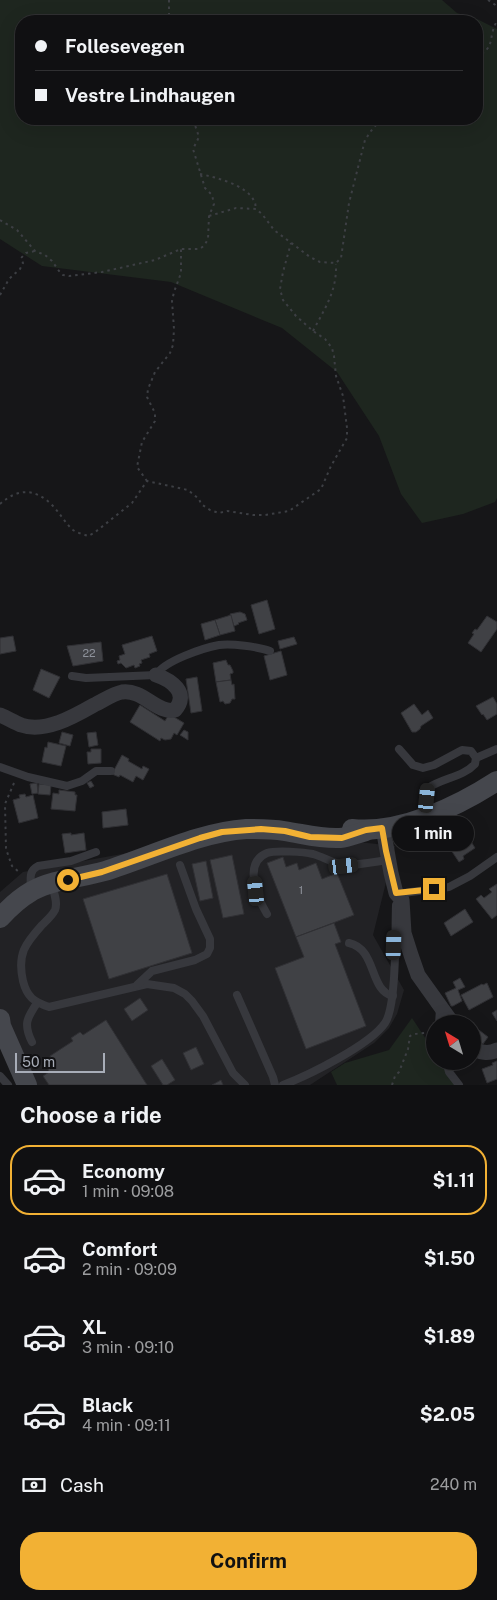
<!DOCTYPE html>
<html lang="en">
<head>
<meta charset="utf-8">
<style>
  body { margin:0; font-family:"Public Sans",sans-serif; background:#1e1e20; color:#f1f3f6; height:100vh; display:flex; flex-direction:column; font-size:19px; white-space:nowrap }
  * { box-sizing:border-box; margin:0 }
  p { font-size:16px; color:#9c9d9f }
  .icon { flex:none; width:28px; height:28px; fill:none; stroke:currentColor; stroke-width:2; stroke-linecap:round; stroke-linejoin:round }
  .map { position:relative; height:1085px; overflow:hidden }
  .panel { display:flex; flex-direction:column; background:#101012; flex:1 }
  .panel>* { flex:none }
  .top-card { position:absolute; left:15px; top:15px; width:468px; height:110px; border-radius:20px; box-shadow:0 5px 20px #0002,0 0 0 1px #303032; display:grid; align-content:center; height:110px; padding:0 20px; background:#101012 }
  .needle { width:32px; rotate:322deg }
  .buttons { position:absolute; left:426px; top:1015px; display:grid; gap:10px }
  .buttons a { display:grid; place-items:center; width:55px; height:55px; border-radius:50%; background:#101012; box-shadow:0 5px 20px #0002,0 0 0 1px #303032; font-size:25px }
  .scale { position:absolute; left:15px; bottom:12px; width:90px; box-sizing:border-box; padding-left:5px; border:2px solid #a8adb8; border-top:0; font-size:14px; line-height:18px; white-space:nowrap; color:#a8adb8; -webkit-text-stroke:4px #111113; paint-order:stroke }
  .end { position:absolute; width:22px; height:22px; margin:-11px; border:6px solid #f2b134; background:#111; box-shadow:0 0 0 2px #111 }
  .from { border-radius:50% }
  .bubble { position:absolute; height:35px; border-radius:18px; background:#101012; box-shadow:0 5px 20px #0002,0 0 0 1px #303032; font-size:16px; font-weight:700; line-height:35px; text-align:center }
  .car { position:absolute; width:15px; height:30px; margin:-15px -8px; border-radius:6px; box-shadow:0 0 4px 1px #0007; background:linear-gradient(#222 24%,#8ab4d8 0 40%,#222 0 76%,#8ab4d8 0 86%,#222 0) }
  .top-card b { display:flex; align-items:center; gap:18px; height:48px; font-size:19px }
  .top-card b+b { border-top:1px solid #303032 }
  .top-card i { width:12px; height:12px; background:#f1f3f6 }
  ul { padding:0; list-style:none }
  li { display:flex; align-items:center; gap:15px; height:70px; margin:0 10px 8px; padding:0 10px; border:2px solid transparent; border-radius:20px }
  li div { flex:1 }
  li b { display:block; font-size:19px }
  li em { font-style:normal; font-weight:700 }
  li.active { border-color:#f2b134 }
  li>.icon { width:45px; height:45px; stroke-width:1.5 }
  h2 { padding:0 20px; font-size:22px; line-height:60px }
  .pay { display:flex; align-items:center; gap:12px; height:55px; padding:0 20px; font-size:19px }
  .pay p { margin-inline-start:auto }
  .cta { display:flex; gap:10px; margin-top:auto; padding:10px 20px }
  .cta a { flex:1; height:58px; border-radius:20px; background:#f2b134; color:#111; font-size:20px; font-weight:700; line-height:58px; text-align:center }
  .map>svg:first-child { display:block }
  .built { fill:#222225 }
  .green { fill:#1e261f; fill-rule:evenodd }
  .building { fill:#404145; stroke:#303034 }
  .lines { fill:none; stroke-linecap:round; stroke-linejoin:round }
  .path { stroke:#3d3f44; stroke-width:2; stroke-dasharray:2.5 4; stroke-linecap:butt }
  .lane { stroke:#37383d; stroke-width:8 }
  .street { stroke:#37383d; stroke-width:15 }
  .secondary { stroke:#45474d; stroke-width:20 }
  .route { stroke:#f2b134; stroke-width:6 }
  .labels { text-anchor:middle; stroke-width:5; stroke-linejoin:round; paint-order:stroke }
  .number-label { font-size:11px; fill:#8e929b }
</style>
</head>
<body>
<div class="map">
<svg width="497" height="1085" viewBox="0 0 497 1085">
  <rect width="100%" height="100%" fill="#161618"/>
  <path class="built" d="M275 833 395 846 373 935 404 990 397 1014 389 1028 374 1043 310 1085H24L0 1038V892L23 872 144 850Z"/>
  <g class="green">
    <path d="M0 0H442L457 13 477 19 497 29V498L495 502 463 514 422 523 401 494 379 436 337 372 282 328 171 282 42 266 0 239ZM476 21V119H21V21Z"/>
    <path d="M412 1018 435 1053V1061H440L456 1085H337L331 1072 345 1063 389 1050Z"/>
  </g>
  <g class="building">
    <path d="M267 600 275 629 259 634 251 605Z"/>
    <path d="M240 612 245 614 247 620 238 623 239 624 234 626 230 614Z"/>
    <path d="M231 615 235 631 220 635 215 620Z"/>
    <path d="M487 616 497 622V629L481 652 468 643 474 634 472 633 475 629 477 630Z"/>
    <path d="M215 620 220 635 205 640 201 624Z"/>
    <path d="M13 636 16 651 0 654V638Z"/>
    <path d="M152 636 157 651 149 654 150 657 141 660 142 663 139 664 140 666 135 668 134 665 126 668 121 663 118 664 117 661 120 660 119 656 125 654 122 645Z"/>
    <path d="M294 637 297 644 280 649 278 641Z"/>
    <path d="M101 642 103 661 73 666 67 646Z"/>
    <path d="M281 651 287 675 270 680 264 656Z"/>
    <path d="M226 660 228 665H230L233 671V673L230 674 231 680 216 682 213 663Z"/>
    <path d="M41 669 60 677 49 698 33 690Z"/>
    <path d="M197 677 202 711 191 713 186 679Z"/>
    <path d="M231 680 232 685 234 684 235 699H232L230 703 225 704 223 701 220 702 216 682Z"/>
    <path d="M493 697 497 704V714L487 720 483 714 482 715 476 706Z"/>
    <path d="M414 704 422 715 428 710 433 718 421 726 420 729 416 732H412L401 713Z"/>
    <path d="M140 705 165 721 169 714 184 723 177 735 174 733 171 739 165 740 161 738 160 741 130 722Z"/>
    <path d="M184 730 188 732V740L180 735Z"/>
    <path d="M62 732 73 735 70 746 59 743Z"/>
    <path d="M96 732 98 745 89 747 87 733Z"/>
    <path d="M48 742 66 746 61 766 42 762 45 747 47 748Z"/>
    <path d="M91 749H101V763L88 764 87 752H91Z"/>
    <path d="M122 755 129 759 128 761 142 769 143 766 149 769 143 780 136 776 133 782 120 775 119 777 112 774Z"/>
    <path d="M91 781 94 786 90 788 87 783Z"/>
    <path d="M37 783 38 793 32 794 30 784Z"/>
    <path d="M39 784 51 785 50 795 38 794Z"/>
    <path d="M59 790 75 792V795H77L75 811 51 809 53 793 59 794Z"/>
    <path d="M25 794 26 797 33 795 38 818 19 823 13 800 20 798 19 795Z"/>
    <path d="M126 809 128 825 103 828 102 812Z"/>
    <path d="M71 833V835L84 833 86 850 65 853 62 834Z"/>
    <path d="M467 835 475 848 463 856 464 859 459 862 449 847Z"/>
    <path d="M232 855 244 914 223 918 210 860Z"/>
    <path d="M283 857 286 867 297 863 299 870 316 863 322 879 337 873 354 915 296 937 267 863Z"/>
    <path d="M206 861 213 898 200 901 192 864Z"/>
    <path d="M167 874 192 953 109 979 83 899Z"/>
    <path d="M497 884V915L492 919 476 899 481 895 484 898 492 892 489 889Z"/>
    <path d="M465 909 473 922 451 936 444 923Z"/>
    <path d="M334 923 341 942 335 944 366 1026 306 1049 275 968 304 957 296 937Z"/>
    <path d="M460 978 465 987 458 990 462 1001 453 1006H451L445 993 456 988 453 982Z"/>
    <path d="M487 983 493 997 469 1010 461 995 482 984 483 985Z"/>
    <path d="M140 998 148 1010 132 1021 124 1009Z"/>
    <path d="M497 1010V1021L492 1013Z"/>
    <path d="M106 1020 147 1085H49L43 1076 49 1072 48 1069 55 1065 50 1056 73 1041 71 1038 80 1032 83 1035Z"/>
    <path d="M475 1027 488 1037 483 1044 472 1036V1031Z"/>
    <path d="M196 1047 204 1064 191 1070 183 1053Z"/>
    <path d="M162 1059 175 1080 167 1085H163L151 1066Z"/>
    <path d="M497 1061V1079L487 1083 482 1069 493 1065 492 1063Z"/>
    <path d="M221 1080 223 1085H212Z"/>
  </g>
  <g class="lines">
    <g class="path">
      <path d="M169 0V21"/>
      <path d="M488 0 497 6"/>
      <path d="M476 57C497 47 487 38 497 21"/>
      <path d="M200 174C215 177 247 185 254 201 256 203 255 206 256 209"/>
      <path d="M209 216 236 208 256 209 262 214 274 230 310 257 320 262 336 263 341 258 349 203 365 140 371 131 381 119"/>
      <path d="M0 220 17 230 35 251 45 255 52 261 59 271 63 275 69 276 102 272 155 260 181 249H199L204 246 208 239 209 216 214 204 212 195 205 188 193 149 199 137 193 119"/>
      <path d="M0 295 9 279 20 269 23 263 21 258 26 253 35 251"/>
      <path d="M313 331C325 308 337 291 336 264"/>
      <path d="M147 481 137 467 142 442 155 421V413L147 397 148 389 155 372 170 353 173 345 174 329 172 301 174 292 181 273V249"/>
      <path d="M0 504C18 488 35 488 52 505 60 513 65 523 73 530 77 533 83 534 88 536L94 533 132 503 147 481 188 490 199 499 201 504 210 510 219 513 227 511 253 515H265L289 511 321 489 331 466 347 438V428L343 396 336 376 334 356 332 348 325 339 313 331 296 316 283 300 280 289 283 272 291 243"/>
      <path d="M14 783 5 804 6 849 12 866 20 873"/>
      <path d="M392 1085 395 1076 399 1072 408 1049 410 1036C417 1032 426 1034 434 1032"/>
    </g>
    <g class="lane">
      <path d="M72 676 86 678 156 675C164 661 203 648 219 645 231 643 259 647 270 651"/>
      <path d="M399 749 413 765 423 768 434 765 462 750 471 751 476 758 475 764C463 777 443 778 428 788L427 798 433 814"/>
      <path d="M476 758 497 749"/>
      <path d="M0 767 28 777 67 786 82 781 96 771H111"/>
      <path d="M51 884C54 892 58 902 55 910 52 916 46 921 42 925 25 944 17 954 23 981 27 997 34 1002 49 1007L147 984 174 988 185 994 192 1001 203 1016 233 1073 245 1085"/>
      <path d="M31 890C31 880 28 871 38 866L71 861 96 852"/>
      <path d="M396 894 449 887 470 876 497 857"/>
      <path d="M267 914C258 899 242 863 267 853 275 850 304 852 313 854 324 857 335 865 346 865 359 865 374 862 388 860"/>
      <path d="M349 943C377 949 369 991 393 996"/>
      <path d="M137 985 152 971 195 960 207 954 210 948V939L196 909 180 865"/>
      <path d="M237 995 273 1077 275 1085"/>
      <path d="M439 1024 440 1009"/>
      <path d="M32 1042C23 1024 27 1018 37 1003"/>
      <path d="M446 1061 449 1072 459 1085"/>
      <path d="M0 1076 8 1085"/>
      <path d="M283 1085C309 1075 370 1045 385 1023 397 1006 395 929 396 905"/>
    </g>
    <g class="street">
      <path d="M0 715C7 718 14 722 21 725 45 733 73 717 94 705 103 701 112 694 122 692 143 689 157 714 175 710 190 693 171 680 156 675"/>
      <path d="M383 828 391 873 396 893 402 900 404 933 411 955 418 975 453 1024"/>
      <path d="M472 1047C479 1053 489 1054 497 1050"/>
    </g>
    <g class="secondary">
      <path d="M352 829C400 834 457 807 497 781"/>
      <path d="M0 918C9 908 20 898 32 891 54 879 81 878 105 871 150 857 200 832 246 829 259 829 272 829 284 831 304 834 320 839 340 838 349 837 358 833 366 831"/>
      <path d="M0 1019 1 1026 27 1085"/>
    </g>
  </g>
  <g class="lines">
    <path class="route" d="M68 880 102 872 200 838 222 832 261 829 285 831 310 837 342 838 366 830 382 828 386 851 396 893 434 889"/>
  </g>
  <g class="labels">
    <g class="number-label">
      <text x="89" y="657">22</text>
      <text x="301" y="894">1</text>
    </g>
  </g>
</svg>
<div class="buttons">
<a><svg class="needle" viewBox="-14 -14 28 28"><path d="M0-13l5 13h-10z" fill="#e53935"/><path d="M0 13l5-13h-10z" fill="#9c9d9f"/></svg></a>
</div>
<div class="scale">50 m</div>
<i class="end from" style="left:68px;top:880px"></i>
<i class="end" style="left:434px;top:889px"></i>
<div class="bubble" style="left:392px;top:816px;width:82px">1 min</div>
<i class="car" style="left:427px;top:798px;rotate:6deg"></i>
<i class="car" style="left:344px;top:866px;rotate:83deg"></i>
<i class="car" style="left:256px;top:891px;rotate:354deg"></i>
<i class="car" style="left:394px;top:945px;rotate:2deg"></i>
<div class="top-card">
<b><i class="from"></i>Follesevegen</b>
<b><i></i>Vestre Lindhaugen</b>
</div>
</div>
<section class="panel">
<h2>Choose a ride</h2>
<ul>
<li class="active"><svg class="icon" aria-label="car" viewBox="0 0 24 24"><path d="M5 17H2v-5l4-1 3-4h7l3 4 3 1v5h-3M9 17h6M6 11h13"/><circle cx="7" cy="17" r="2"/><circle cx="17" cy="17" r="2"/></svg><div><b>Economy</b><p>1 min · 09:08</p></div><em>$1.11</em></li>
<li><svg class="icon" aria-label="car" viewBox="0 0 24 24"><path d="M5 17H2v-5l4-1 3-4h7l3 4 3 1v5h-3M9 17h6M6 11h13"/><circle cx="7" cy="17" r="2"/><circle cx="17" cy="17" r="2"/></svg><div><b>Comfort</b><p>2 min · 09:09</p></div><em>$1.50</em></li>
<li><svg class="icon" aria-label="car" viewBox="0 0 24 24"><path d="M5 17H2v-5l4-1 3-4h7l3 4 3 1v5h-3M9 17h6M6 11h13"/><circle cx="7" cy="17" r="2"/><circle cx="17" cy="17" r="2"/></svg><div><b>XL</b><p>3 min · 09:10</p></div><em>$1.89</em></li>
<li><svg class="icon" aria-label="car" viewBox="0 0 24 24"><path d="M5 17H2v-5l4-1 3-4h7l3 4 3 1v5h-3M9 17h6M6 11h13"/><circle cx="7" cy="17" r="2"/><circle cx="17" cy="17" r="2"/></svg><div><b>Black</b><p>4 min · 09:11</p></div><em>$2.05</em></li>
</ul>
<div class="pay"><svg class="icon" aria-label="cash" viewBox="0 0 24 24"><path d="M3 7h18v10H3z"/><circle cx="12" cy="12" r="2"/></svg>Cash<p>240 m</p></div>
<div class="cta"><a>Confirm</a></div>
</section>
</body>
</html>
